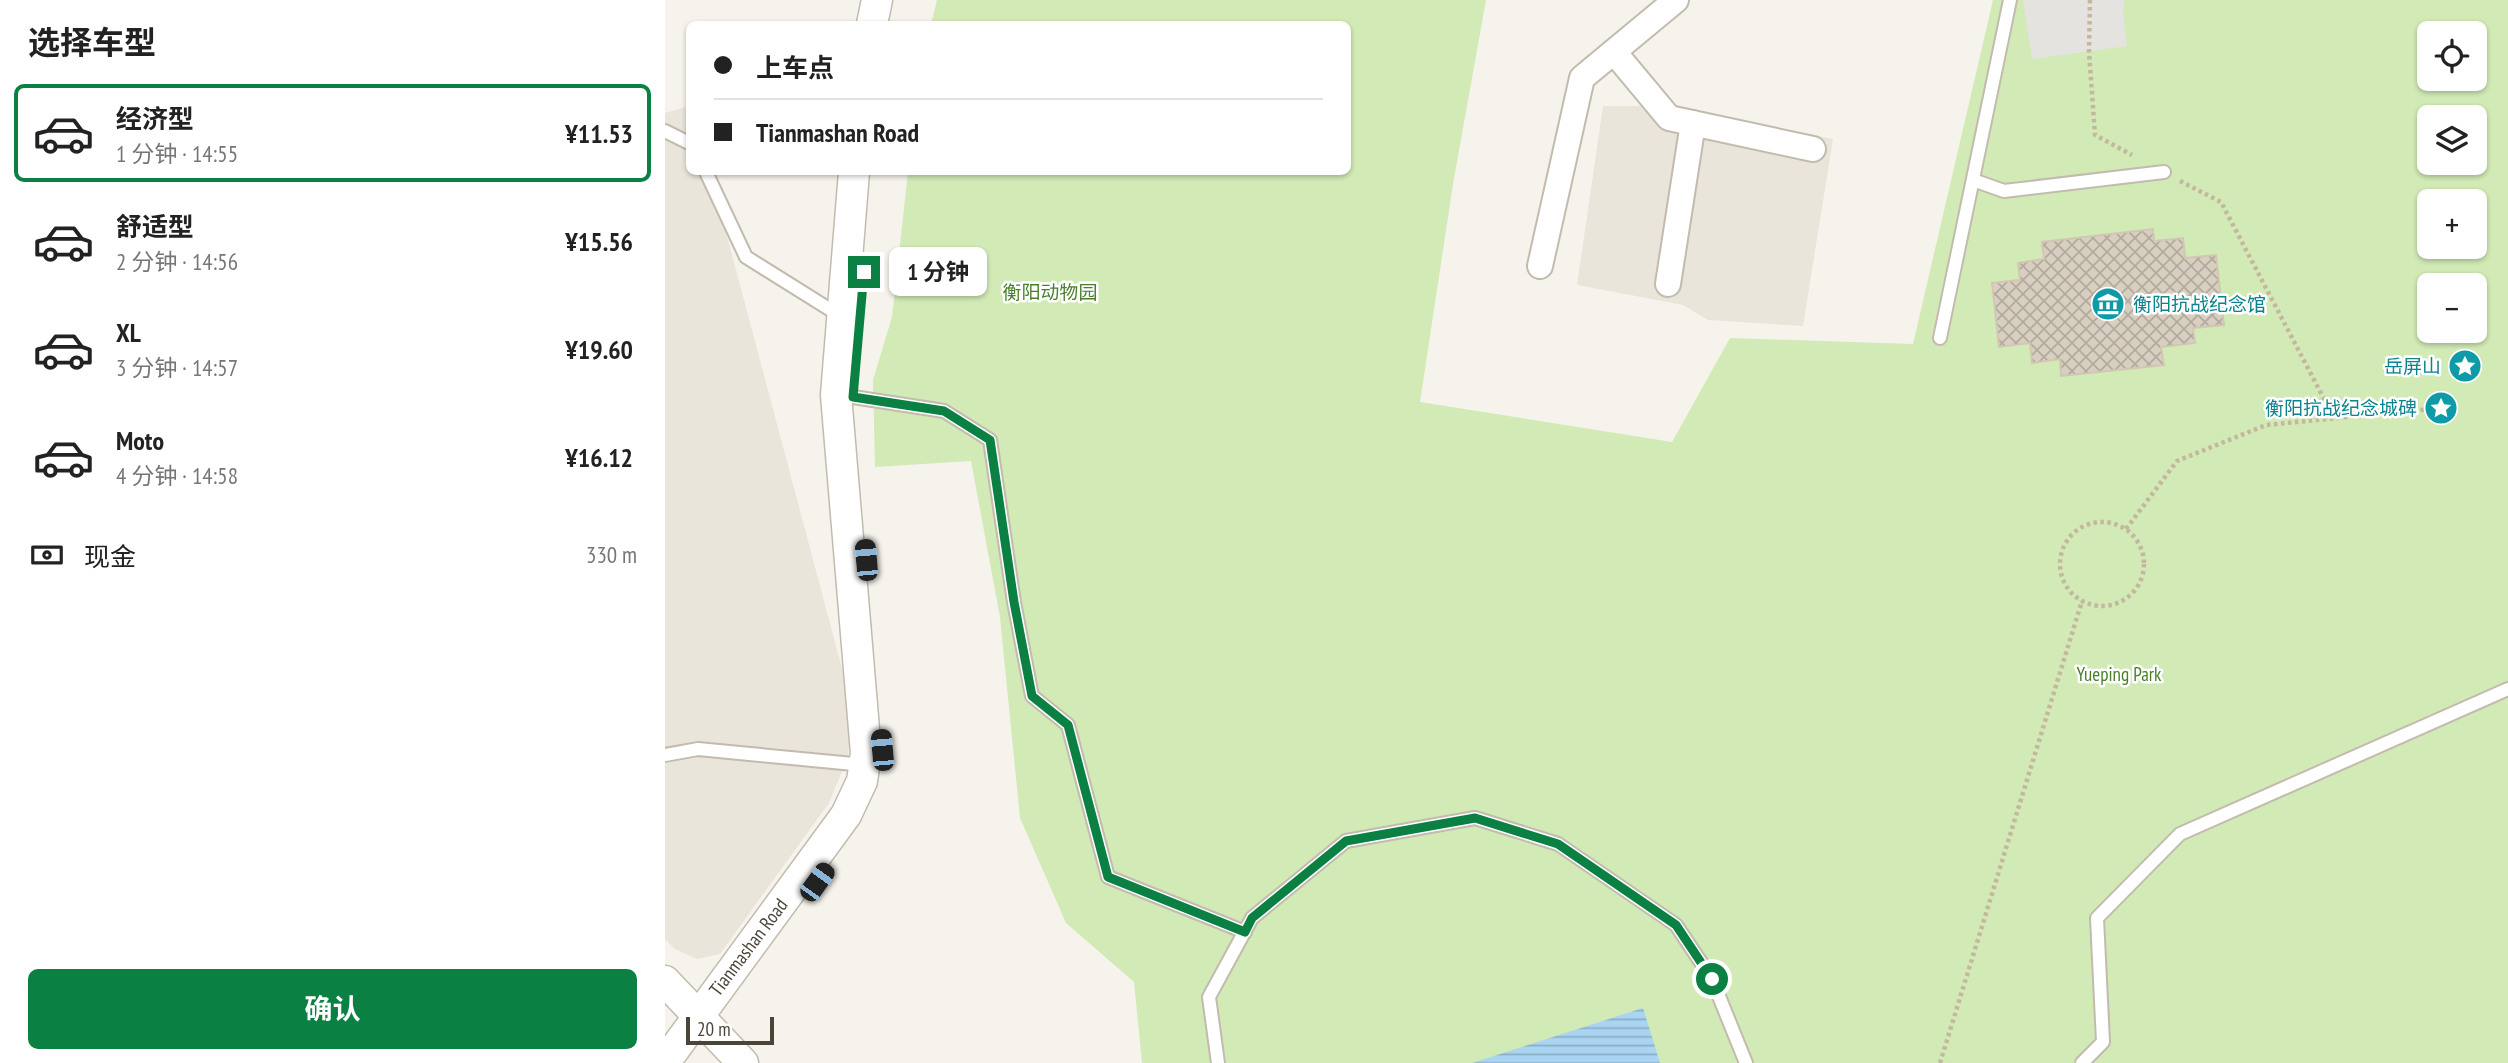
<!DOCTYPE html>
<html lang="zh">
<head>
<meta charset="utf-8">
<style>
  body { margin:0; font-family:"PT Sans Narrow","Noto Sans SC",sans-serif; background:#f6f6f6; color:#222; height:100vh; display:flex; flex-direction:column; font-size:26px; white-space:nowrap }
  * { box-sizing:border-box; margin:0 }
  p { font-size:23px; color:#767676 }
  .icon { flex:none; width:38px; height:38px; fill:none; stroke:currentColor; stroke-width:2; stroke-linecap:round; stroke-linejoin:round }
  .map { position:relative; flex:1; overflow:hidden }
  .side { display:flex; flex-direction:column; background:#fff; width:665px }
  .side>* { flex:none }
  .hud { position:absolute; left:21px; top:21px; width:665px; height:154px; border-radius:10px; box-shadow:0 2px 5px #0004; display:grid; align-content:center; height:154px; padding:0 28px; background:#fff }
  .controls { position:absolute; left:1752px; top:21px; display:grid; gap:14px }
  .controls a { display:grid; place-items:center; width:70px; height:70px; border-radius:10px; background:#fff; box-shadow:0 2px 5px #0004; font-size:35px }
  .scale { position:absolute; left:21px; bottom:18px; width:88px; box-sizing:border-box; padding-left:7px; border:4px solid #4b4439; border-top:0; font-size:19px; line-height:24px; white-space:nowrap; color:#4b4439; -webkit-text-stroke:5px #fff; paint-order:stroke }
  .end { position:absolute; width:32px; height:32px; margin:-16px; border:9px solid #0b8043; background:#fff; box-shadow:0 0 0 4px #fff }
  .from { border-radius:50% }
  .bubble { position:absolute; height:49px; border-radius:10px; background:#fff; box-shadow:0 2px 5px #0004; font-size:23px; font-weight:700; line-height:49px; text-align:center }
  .car { position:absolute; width:21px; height:42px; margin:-21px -10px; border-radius:9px; box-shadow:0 0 5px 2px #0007; background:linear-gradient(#222 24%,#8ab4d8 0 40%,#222 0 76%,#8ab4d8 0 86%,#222 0) }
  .hud b { display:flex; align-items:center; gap:24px; height:66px; font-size:26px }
  .hud b+b { border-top:2px solid #e0e0e0 }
  .hud i { width:18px; height:18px; background:#222 }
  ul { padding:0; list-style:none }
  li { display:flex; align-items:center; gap:21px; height:98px; margin:0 14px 10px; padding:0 14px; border:4px solid transparent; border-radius:10px }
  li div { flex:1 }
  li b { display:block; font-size:26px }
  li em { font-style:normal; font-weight:700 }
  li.on { border-color:#0b8043 }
  li>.icon { width:63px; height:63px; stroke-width:1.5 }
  h2 { padding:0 28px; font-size:32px; line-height:84px }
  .pay { display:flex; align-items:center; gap:18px; height:77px; padding:0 28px; font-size:26px }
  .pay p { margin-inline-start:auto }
  .action { display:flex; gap:14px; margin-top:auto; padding:14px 28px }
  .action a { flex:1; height:80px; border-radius:10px; background:#0b8043; color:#fff; font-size:28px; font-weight:700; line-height:80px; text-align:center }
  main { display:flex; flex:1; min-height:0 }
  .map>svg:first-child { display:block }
  .residential { fill:#eae5da }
  .green { fill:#d2eab5; fill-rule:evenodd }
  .parking { fill:#e5e3e0 }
  .water { fill:url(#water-rules) }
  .building { fill:url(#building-cross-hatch); stroke:#d3c7b4; stroke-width:2 }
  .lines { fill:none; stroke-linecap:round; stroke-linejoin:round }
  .service-casing { stroke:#c2bbae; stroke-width:16 }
  .minor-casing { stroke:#c2bbae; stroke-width:28 }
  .tertiary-casing { stroke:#c2bbae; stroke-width:33 }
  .path { stroke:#c4b79f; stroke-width:4.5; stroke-dasharray:3.5 3.5; stroke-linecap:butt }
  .service { stroke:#fff; stroke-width:12 }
  .minor { stroke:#fff; stroke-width:24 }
  .tertiary { stroke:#fff; stroke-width:30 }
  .route { stroke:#0b8043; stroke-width:9 }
  .labels { text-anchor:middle; stroke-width:5; stroke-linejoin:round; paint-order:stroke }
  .park-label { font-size:19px; fill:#4a7f2a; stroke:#fff }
  .culture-label { font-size:19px; fill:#0d838f; stroke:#fff; text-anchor:end }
  .street-label { font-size:19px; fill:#4b4439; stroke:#fff }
</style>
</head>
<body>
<main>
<section class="side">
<h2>选择车型</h2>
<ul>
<li class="on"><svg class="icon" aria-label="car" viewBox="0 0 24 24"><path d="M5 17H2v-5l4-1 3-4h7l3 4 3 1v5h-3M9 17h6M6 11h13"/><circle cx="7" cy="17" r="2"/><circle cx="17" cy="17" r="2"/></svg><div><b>经济型</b><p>1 分钟 · 14:55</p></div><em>¥11.53</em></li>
<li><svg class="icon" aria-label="car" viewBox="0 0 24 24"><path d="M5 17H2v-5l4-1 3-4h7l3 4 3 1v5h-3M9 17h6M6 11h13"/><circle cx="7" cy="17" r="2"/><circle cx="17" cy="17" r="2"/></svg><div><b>舒适型</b><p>2 分钟 · 14:56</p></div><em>¥15.56</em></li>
<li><svg class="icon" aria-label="car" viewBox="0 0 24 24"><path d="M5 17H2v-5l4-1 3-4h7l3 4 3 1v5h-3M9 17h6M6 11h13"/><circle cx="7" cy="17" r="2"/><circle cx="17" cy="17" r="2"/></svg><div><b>XL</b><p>3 分钟 · 14:57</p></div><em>¥19.60</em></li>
<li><svg class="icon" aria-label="car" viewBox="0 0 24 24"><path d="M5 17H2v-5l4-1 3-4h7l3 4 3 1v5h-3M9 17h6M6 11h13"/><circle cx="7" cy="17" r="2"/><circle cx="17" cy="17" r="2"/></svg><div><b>Moto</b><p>4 分钟 · 14:58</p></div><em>¥16.12</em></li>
</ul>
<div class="pay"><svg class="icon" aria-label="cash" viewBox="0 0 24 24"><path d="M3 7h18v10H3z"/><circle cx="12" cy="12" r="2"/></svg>现金<p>330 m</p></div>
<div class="action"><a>确认</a></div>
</section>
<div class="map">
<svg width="1843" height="1063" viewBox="0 0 1843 1063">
  <defs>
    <pattern id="water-rules" width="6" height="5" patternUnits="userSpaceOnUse" patternTransform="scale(1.75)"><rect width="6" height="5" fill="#a9d4f2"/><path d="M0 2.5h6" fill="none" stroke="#8caec5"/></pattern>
    <pattern id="building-cross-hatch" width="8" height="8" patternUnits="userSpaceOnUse" patternTransform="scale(1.75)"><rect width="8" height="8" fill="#d8cfc1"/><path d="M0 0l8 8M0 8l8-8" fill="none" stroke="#b1aa9e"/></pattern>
  </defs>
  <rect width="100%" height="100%" fill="#f6f3ec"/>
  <g class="residential">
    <path d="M24 106V172H45L188 710 183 757 164 803 55 954 32 959 10 949 0 939V113Z"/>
    <path d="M938 106H1003L1168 139 1138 326 1043 320 1018 305 912 285Z"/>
  </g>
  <path class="green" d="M272 0H821L788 184 755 402 1007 442 1065 338 1248 344 1328 0H1843V1063H477L469 982 401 923 355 818 335 617 306 461 210 467 208 380 227 317 243 172H682V24H266ZM1764 33H1810V79H1764ZM1764 117H1810V163H1764ZM1764 201H1810V247H1764ZM1764 285H1810V331H1764Z"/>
  <path class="parking" d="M1358 0H1460L1458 10 1462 46 1367 59Z"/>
  <path class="water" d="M978 1008 995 1063H807Z"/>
  <path class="building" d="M1488 229 1489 241 1518 238 1520 258 1551 255 1559 325 1528 328 1530 343 1496 347 1499 365 1396 376 1395 359 1367 363 1365 343 1334 347 1327 283 1355 280 1353 263 1379 259 1377 242Z"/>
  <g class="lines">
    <defs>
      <g id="service">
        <path d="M0 131 24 143"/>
        <path d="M41 172 81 257 177 317"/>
        <path d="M1308 180 1339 191 1499 172"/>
        <path d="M1275 338 1345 0"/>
        <path d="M188 397 279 411 325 440 349 602 367 696 403 725 443 877 580 932"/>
        <path d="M0 755 33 749 199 765"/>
        <path d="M553 1063 544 997 587 918 681 841 810 818 893 844 1011 925 1047 979 1081 1063"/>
        <path d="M1417 1063 1438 1042 1432 918 1515 834 1843 689"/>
      </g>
      <g id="minor">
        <path d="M949 52 1004 118 1148 149"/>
        <path d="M875 266 917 78 1011 0"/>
        <path d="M1003 284 1028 123"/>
      </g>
      <g id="tertiary">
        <path d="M207 24 212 0"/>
        <path d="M0 981 78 1063"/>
        <path d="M0 1062 181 815 197 781 201 753 171 395 189 172"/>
      </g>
    </defs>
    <use href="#service" class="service-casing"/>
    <use href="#minor" class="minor-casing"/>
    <use href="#tertiary" class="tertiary-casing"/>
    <g class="path">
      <path d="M1425 0 1424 52 1430 135 1467 155"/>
      <path d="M1515 181 1556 202 1669 418"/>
      <circle cx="1437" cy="564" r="42"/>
      <path d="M1461 529 1512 461 1601 425 1776 408"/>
      <path d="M1275 1063 1417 601"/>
    </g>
    <use href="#service" class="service"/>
    <use href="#minor" class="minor"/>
    <use href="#tertiary" class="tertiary"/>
  </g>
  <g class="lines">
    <path class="route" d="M199 272 188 397 279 411 325 440 349 602 367 696 403 725 443 877 580 932 587 918 681 841 810 818 893 844 1011 925 1047 979"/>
  </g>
  <defs>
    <symbol id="museum-disc" viewBox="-11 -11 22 22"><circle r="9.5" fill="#0f9aa8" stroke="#fff"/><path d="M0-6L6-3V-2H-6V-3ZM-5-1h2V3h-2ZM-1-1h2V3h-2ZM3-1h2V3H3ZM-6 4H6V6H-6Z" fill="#fff"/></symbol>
    <symbol id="sight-disc" viewBox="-11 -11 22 22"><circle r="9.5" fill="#0f9aa8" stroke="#fff"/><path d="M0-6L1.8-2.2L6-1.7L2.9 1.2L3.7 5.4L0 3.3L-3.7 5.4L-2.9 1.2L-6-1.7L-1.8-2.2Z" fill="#fff"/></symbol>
  </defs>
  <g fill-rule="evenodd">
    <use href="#museum-disc" x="1424" y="285" width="38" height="38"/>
    <use href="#sight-disc" x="1781" y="347" width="38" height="38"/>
    <use href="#sight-disc" x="1757" y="389" width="38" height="38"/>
  </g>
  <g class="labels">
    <g class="park-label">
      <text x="385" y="299">衡阳动物园</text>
      <text x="1454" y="681">Yueping Park</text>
    </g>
    <g class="culture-label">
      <text x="1468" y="311" text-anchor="start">衡阳抗战纪念馆</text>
      <text x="1776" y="373">岳屏山</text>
      <text x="1752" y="415">衡阳抗战纪念城碑</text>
    </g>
    <g class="street-label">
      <text transform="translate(83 947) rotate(-53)" y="7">Tianmashan Road</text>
    </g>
  </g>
</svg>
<div class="controls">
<a><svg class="icon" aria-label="locate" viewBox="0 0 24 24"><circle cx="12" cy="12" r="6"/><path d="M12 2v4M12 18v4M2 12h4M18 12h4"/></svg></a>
<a><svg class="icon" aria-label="layers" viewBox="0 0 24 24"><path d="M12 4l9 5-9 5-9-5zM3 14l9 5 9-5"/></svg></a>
<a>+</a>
<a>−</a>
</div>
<div class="scale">20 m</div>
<i class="end from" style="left:1047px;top:979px"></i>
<i class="end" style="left:199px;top:272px"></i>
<div class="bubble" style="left:224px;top:247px;width:98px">1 分钟</div>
<i class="car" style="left:201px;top:560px;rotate:355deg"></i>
<i class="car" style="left:217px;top:750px;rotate:355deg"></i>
<i class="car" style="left:152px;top:882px;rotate:36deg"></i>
<div class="hud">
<b><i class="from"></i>上车点</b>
<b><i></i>Tianmashan Road</b>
</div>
</div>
</main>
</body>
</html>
